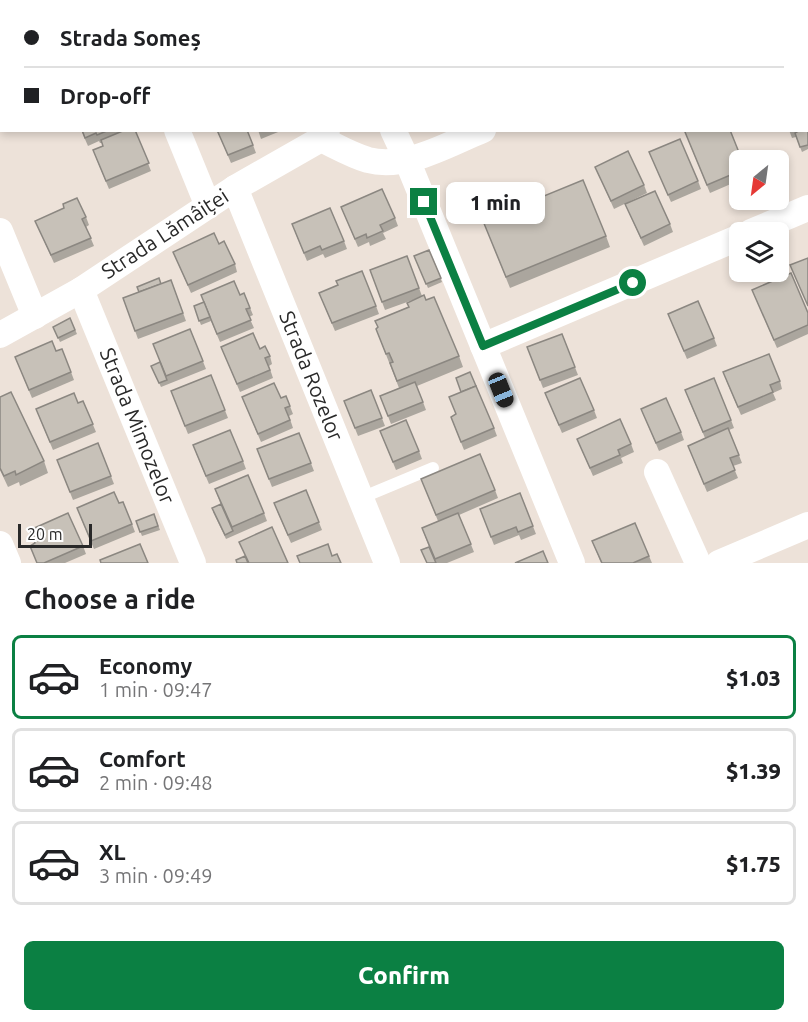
<!DOCTYPE html>
<html lang="en">
<head>
<meta charset="utf-8">
<style>
  body { margin:0; font-family:Ubuntu,sans-serif; background:#f6f6f6; color:#202124; height:100vh; display:flex; flex-direction:column; font-size:22px; white-space:nowrap }
  * { box-sizing:border-box; margin:0 }
  p { font-size:20px; color:#757577 }
  .icon { flex:none; width:33px; height:33px; fill:none; stroke:currentColor; stroke-width:2; stroke-linecap:round; stroke-linejoin:round }
  .map { position:relative; height:563px; overflow:hidden }
  .side { display:flex; flex-direction:column; background:#fff; flex:1 }
  .side>* { flex:none }
  .guide { position:absolute; left:0px; top:0px; width:808px; height:132px; box-shadow:0 3px 9px #0003; display:grid; align-content:center; height:132px; padding:0 24px; background:#fff }
  .needle { width:39px; rotate:209deg }
  .buttons { position:absolute; left:729px; top:150px; display:grid; gap:12px }
  .buttons a { display:grid; place-items:center; width:60px; height:60px; border-radius:9px; background:#fff; box-shadow:0 3px 9px #0003; font-size:30px }
  .scale { position:absolute; left:18px; bottom:15px; width:74px; box-sizing:border-box; padding-left:6px; border:3px solid #292929; border-top:0; font-size:16px; line-height:21px; white-space:nowrap; color:#292929; -webkit-text-stroke:4px #fff; paint-order:stroke }
  .end { position:absolute; width:27px; height:27px; margin:-14px; border:8px solid #0b8043; background:#fff; box-shadow:0 0 0 3px #fff }
  .from { border-radius:50% }
  .bubble { position:absolute; height:42px; border-radius:9px; background:#fff; box-shadow:0 3px 9px #0003; font-size:20px; font-weight:800; line-height:42px; text-align:center }
  .car { position:absolute; width:18px; height:36px; margin:-18px -9px; border-radius:8px; box-shadow:0 0 4px 2px #0007; background:linear-gradient(#222 24%,#8ab4d8 0 40%,#222 0 76%,#8ab4d8 0 86%,#222 0) }
  .guide b { display:flex; align-items:center; gap:21px; height:57px; font-size:22px }
  .guide b+b { border-top:2px solid #e0e0e0 }
  .guide i { width:15px; height:15px; background:#202124 }
  ul { padding:0; list-style:none }
  li { display:flex; align-items:center; gap:18px; height:84px; margin:0 12px 9px; padding:0 12px; border:3px solid #e0e0e0; border-radius:9px }
  li div { flex:1 }
  li b { display:block; font-size:22px }
  li em { font-style:normal; font-weight:800 }
  li.selected { border-color:#0b8043 }
  li>.icon { width:54px; height:54px; stroke-width:1.5 }
  h2 { padding:0 24px; font-size:27px; line-height:72px }
  .action { display:flex; gap:12px; margin-top:auto; padding:12px 24px }
  .action a { flex:1; height:69px; border-radius:9px; background:#0b8043; color:#fff; font-size:24px; font-weight:800; line-height:69px; text-align:center }
  .map>svg:first-child { display:block }
  .lines { fill:none; stroke-linecap:round; stroke-linejoin:round }
  .service { stroke:#fff; stroke-width:12 }
  .minor { stroke:#fff; stroke-width:26 }
  .wall { fill:#aba69e }
  .building { fill:#c7c1b8; stroke:#8b8781; stroke-width:1.5 }
  .route { stroke:#0b8043; stroke-width:8 }
  .labels { text-anchor:middle; stroke-width:4.5; stroke-linejoin:round; paint-order:stroke }
  .street-label { font-size:21px; fill:#292929; stroke:#fff }
</style>
</head>
<body>
<div class="map">
<svg width="808" height="563" viewBox="0 0 808 563">
  <rect width="100%" height="100%" fill="#ede2d9"/>
  <g class="lines">
    <path class="service" d="M361 498 433 468"/>
    <g class="minor">
      <path d="M123 0V2"/>
      <path d="M331 0 332 2"/>
      <path d="M410 2 414 0"/>
      <path d="M793 2 796 0"/>
      <path d="M177 130 208 206"/>
      <path d="M393 130 407 160 572 563"/>
      <path d="M321 139C336 146 351 155 368 160 406 170 448 144 483 130"/>
      <path d="M235 188 387 563"/>
      <path d="M0 231 35 316"/>
      <path d="M751 232 808 208"/>
      <path d="M81 290 193 563"/>
      <path d="M0 335 81 290 235 188 321 139 327 130"/>
      <path d="M483 346 740 237"/>
      <path d="M657 472 698 563"/>
      <path d="M0 544 8 563"/>
      <path d="M719 563 808 525"/>
    </g>
  </g>
  <g class="wall">
    <path d="M26 0H59L60 2H27Z"/>
    <path d="M186 0H237L238 2H187Z"/>
    <path d="M0 25 2 28V89L0 90Z"/>
    <path d="M807 88 808 90V149L802 152 796 137 792 138 789 130H807Z"/>
    <path d="M81 130H135L151 171 109 189 96 158 103 146 102 143H100L99 141 88 146Z"/>
    <path d="M217 130 253 145 256 153 231 163Z"/>
    <path d="M258 130H283L261 139Z"/>
    <path d="M688 140 740 160V180L710 193Z"/>
    <path d="M649 152 698 181 701 189 671 202Z"/>
    <path d="M595 167 644 185 647 193 614 209Z"/>
    <path d="M625 204 670 224 673 232 644 246Z"/>
    <path d="M341 207 395 218 398 226 383 233 386 239 370 246 369 242 358 247Z"/>
    <path d="M86 217 89 225 86 227 94 246 54 263 35 221Z"/>
    <path d="M483 221 606 236 610 247 510 288Z"/>
    <path d="M295 232 344 241 347 249 325 258 323 254 307 261Z"/>
    <path d="M219 244 235 264 237 272 191 293 173 252Z"/>
    <path d="M429 250 442 282 428 288 414 256Z"/>
    <path d="M407 256 422 296 426 300 459 356 463 367 417 386 426 410 391 424 380 396 399 388 376 329 378 328 375 321 408 307 421 297 385 310 370 270Z"/>
    <path d="M171 280 186 321 138 339 123 298Z"/>
    <path d="M752 290 808 313V334L777 348Z"/>
    <path d="M244 293 253 315 249 317 254 328 220 342 211 321 201 325 194 306 240 295Z"/>
    <path d="M319 293 376 306 379 314 335 331Z"/>
    <path d="M668 314 714 338 717 346 687 359Z"/>
    <path d="M70 318 77 334 60 342 53 327Z"/>
    <path d="M190 329 206 369 161 387 151 366 160 363Z"/>
    <path d="M562 334 578 375 543 388 527 347Z"/>
    <path d="M221 347 260 349 270 356 272 364 269 366 273 378 240 392Z"/>
    <path d="M56 351 71 372 74 380 32 398 15 357Z"/>
    <path d="M211 375 228 418 188 434 171 391Z"/>
    <path d="M726 380 780 381 782 389 773 393 776 400 741 415Z"/>
    <path d="M371 390 385 426 358 436 344 401Z"/>
    <path d="M545 393 594 410 597 418 562 433Z"/>
    <path d="M286 396 293 414 289 416 293 428 261 442 242 397 281 398Z"/>
    <path d="M0 397 44 461 48 473 20 486 19 482 8 487 0 470Z"/>
    <path d="M688 398 731 420 734 428 729 430 742 463 733 466 738 478 707 492 688 446 705 438Z"/>
    <path d="M83 401 96 432 53 450 39 417Z"/>
    <path d="M641 409 681 432 684 440 659 451Z"/>
    <path d="M456 415 494 428 497 436 464 450 454 425Z"/>
    <path d="M380 431 419 451 422 459 396 470Z"/>
    <path d="M299 433 314 471 272 487 257 449Z"/>
    <path d="M577 439 631 444 634 452 621 458 623 463 593 476Z"/>
    <path d="M98 443 114 484 73 500 57 460Z"/>
    <path d="M196 453 243 461 246 469 209 484Z"/>
    <path d="M421 479 495 490 498 498 459 515 474 552 447 563H427L429 547 422 528 438 521Z"/>
    <path d="M215 489 264 513 267 521 226 539 213 512 222 508Z"/>
    <path d="M306 490 322 530 291 543 277 511Z"/>
    <path d="M520 493 536 534 521 540 519 535 494 545 480 509Z"/>
    <path d="M119 503 132 524 135 532 94 549 80 516Z"/>
    <path d="M154 514 160 530 142 536 136 521Z"/>
    <path d="M30 530 83 546 86 554 65 563H37L30 546 35 543Z"/>
    <path d="M592 541 649 556 652 563H601Z"/>
  </g>
  <g class="building">
    <path d="M50 0H59L60 2H47Z"/>
    <path d="M64 0H87V2H61Z"/>
    <path d="M186 0H204L201 2H187Z"/>
    <path d="M221 0H237L238 2H217Z"/>
    <path d="M476 0H511V2H477Z"/>
    <path d="M532 0H570V2H533Z"/>
    <path d="M606 0H641L642 2H607Z"/>
    <path d="M641 0H656V2H642Z"/>
    <path d="M665 0H700L696 2H665Z"/>
    <path d="M2 33V80H0V34Z"/>
    <path d="M807 88 808 90V123L807 124Z"/>
    <path d="M807 128H808V145L800 147 795 133 800 130H807Z"/>
    <path d="M82 130H109L97 135 96 133 85 138Z"/>
    <path d="M125 130H135L149 163 106 181 93 150 103 146 101 140Z"/>
    <path d="M217 130H247L253 145 228 155Z"/>
    <path d="M688 130H730L742 160H740V171L707 185 685 132Z"/>
    <path d="M680 139 698 181 668 195 649 152Z"/>
    <path d="M628 151 644 185 611 201 595 167Z"/>
    <path d="M583 180 606 236 506 277 483 221Z"/>
    <path d="M382 189 395 218 380 225 383 231 367 238 366 234 355 239 341 207Z"/>
    <path d="M655 191 670 224 641 238 625 204Z"/>
    <path d="M77 198 86 217 82 219 91 238 51 255 35 221 64 208 63 204Z"/>
    <path d="M330 208 344 241 322 250 320 246 304 253 292 224Z"/>
    <path d="M214 233 219 244 224 241 235 264 188 285 173 252Z"/>
    <path d="M429 250 441 278 426 284 414 256Z"/>
    <path d="M407 256 419 288 382 302 370 270Z"/>
    <path d="M808 258V306L790 265Z"/>
    <path d="M362 271 376 306 332 323 319 293 338 285 336 281Z"/>
    <path d="M791 273 808 313V325L774 340 752 290Z"/>
    <path d="M159 278 161 284 139 292 137 287Z"/>
    <path d="M171 280 183 313 135 331 123 298Z"/>
    <path d="M234 281 240 295 244 293 250 308 246 309 251 320 217 334 201 295Z"/>
    <path d="M424 295 426 300 434 297 459 356 397 381 390 363 393 362 389 353 386 354 376 329 378 327 375 321 409 307 407 303Z"/>
    <path d="M698 301 714 338 684 351 668 314Z"/>
    <path d="M204 302 210 317 199 321 194 306Z"/>
    <path d="M70 318 75 330 58 338 53 327Z"/>
    <path d="M190 329 203 361 166 376 153 344Z"/>
    <path d="M253 333 260 349 265 346 270 356 265 358 270 370 237 384 221 347Z"/>
    <path d="M562 334 575 367 540 380 527 347Z"/>
    <path d="M52 341 56 351 62 349 71 372 29 390 15 357Z"/>
    <path d="M769 354 780 381 770 385 773 392 738 407 723 372Z"/>
    <path d="M160 362 167 380 159 383 151 366Z"/>
    <path d="M470 372 476 386 461 392 456 378Z"/>
    <path d="M211 375 225 410 185 426 171 391Z"/>
    <path d="M580 378 594 410 559 425 545 393Z"/>
    <path d="M714 378 731 420 703 432 685 390Z"/>
    <path d="M415 382 423 402 388 416 380 396Z"/>
    <path d="M274 383 281 398 286 396 290 406 285 408 290 420 258 434 242 397Z"/>
    <path d="M476 386 494 428 461 442 451 417 456 414 449 397Z"/>
    <path d="M371 390 382 418 355 428 344 401Z"/>
    <path d="M11 392 44 461 16 475 15 471 4 476 0 468V397Z"/>
    <path d="M74 393 78 403 83 401 93 424 50 442 36 409Z"/>
    <path d="M666 398 681 432 656 443 641 409Z"/>
    <path d="M620 419 631 444 618 450 620 455 590 468 577 439Z"/>
    <path d="M406 420 419 451 393 462 380 431Z"/>
    <path d="M728 428 739 455 730 458 735 470 704 484 688 446Z"/>
    <path d="M230 430 243 461 206 476 193 445Z"/>
    <path d="M299 433 311 463 269 479 257 449Z"/>
    <path d="M98 443 111 476 70 492 57 460Z"/>
    <path d="M480 454 495 490 436 515 421 479Z"/>
    <path d="M248 475 264 513 232 527 215 489Z"/>
    <path d="M306 490 319 522 288 535 274 503Z"/>
    <path d="M114 492 119 503 123 502 132 524 91 541 77 508Z"/>
    <path d="M520 493 533 526 518 532 516 527 491 537 480 509Z"/>
    <path d="M221 504 233 531 225 535 212 508Z"/>
    <path d="M68 513 83 546 44 563H37L30 546 35 543 30 530Z"/>
    <path d="M458 513 471 544 435 559 422 528Z"/>
    <path d="M154 514 158 526 140 532 136 521Z"/>
    <path d="M635 523 649 556 633 563H602L592 541Z"/>
    <path d="M272 527 288 563H249L239 542Z"/>
    <path d="M140 544 148 563H101L100 560Z"/>
    <path d="M328 544 332 556 337 554 341 563H300L297 556Z"/>
    <path d="M429 547 436 563H427L421 550Z"/>
    <path d="M543 551 548 563H515Z"/>
    <path d="M245 556 248 563H237L236 560Z"/>
  </g>
  <g class="lines">
    <path class="route" d="M424 202 483 346 633 283"/>
  </g>
  <g class="labels">
    <g class="street-label">
      <text transform="translate(165 234) rotate(-33)" y="7">Strada Lămâiței</text>
      <text transform="translate(311 376) rotate(68)" y="7">Strada Rozelor</text>
      <text transform="translate(137 426) rotate(68)" y="7">Strada Mimozelor</text>
    </g>
  </g>
</svg>
<div class="buttons">
<a><svg class="needle" viewBox="-14 -14 28 28"><path d="M0-13l5 13h-10z" fill="#e53935"/><path d="M0 13l5-13h-10z" fill="#757577"/></svg></a>
<a><svg class="icon" aria-label="layers" viewBox="0 0 24 24"><path d="M12 4l9 5-9 5-9-5zM3 14l9 5 9-5"/></svg></a>
</div>
<div class="scale">20 m</div>
<i class="end from" style="left:633px;top:283px"></i>
<i class="end" style="left:424px;top:202px"></i>
<div class="bubble" style="left:446px;top:182px;width:99px">1 min</div>
<i class="car" style="left:501px;top:390px;rotate:158deg"></i>
<div class="guide">
<b><i class="from"></i>Strada Someș</b>
<b><i></i>Drop-off</b>
</div>
</div>
<section class="side">
<h2>Choose a ride</h2>
<ul>
<li class="selected"><svg class="icon" aria-label="car" viewBox="0 0 24 24"><path d="M5 17H2v-5l4-1 3-4h7l3 4 3 1v5h-3M9 17h6M6 11h13"/><circle cx="7" cy="17" r="2"/><circle cx="17" cy="17" r="2"/></svg><div><b>Economy</b><p>1 min · 09:47</p></div><em>$1.03</em></li>
<li><svg class="icon" aria-label="car" viewBox="0 0 24 24"><path d="M5 17H2v-5l4-1 3-4h7l3 4 3 1v5h-3M9 17h6M6 11h13"/><circle cx="7" cy="17" r="2"/><circle cx="17" cy="17" r="2"/></svg><div><b>Comfort</b><p>2 min · 09:48</p></div><em>$1.39</em></li>
<li><svg class="icon" aria-label="car" viewBox="0 0 24 24"><path d="M5 17H2v-5l4-1 3-4h7l3 4 3 1v5h-3M9 17h6M6 11h13"/><circle cx="7" cy="17" r="2"/><circle cx="17" cy="17" r="2"/></svg><div><b>XL</b><p>3 min · 09:49</p></div><em>$1.75</em></li>
</ul>
<div class="action"><a>Confirm</a></div>
</section>
</body>
</html>
